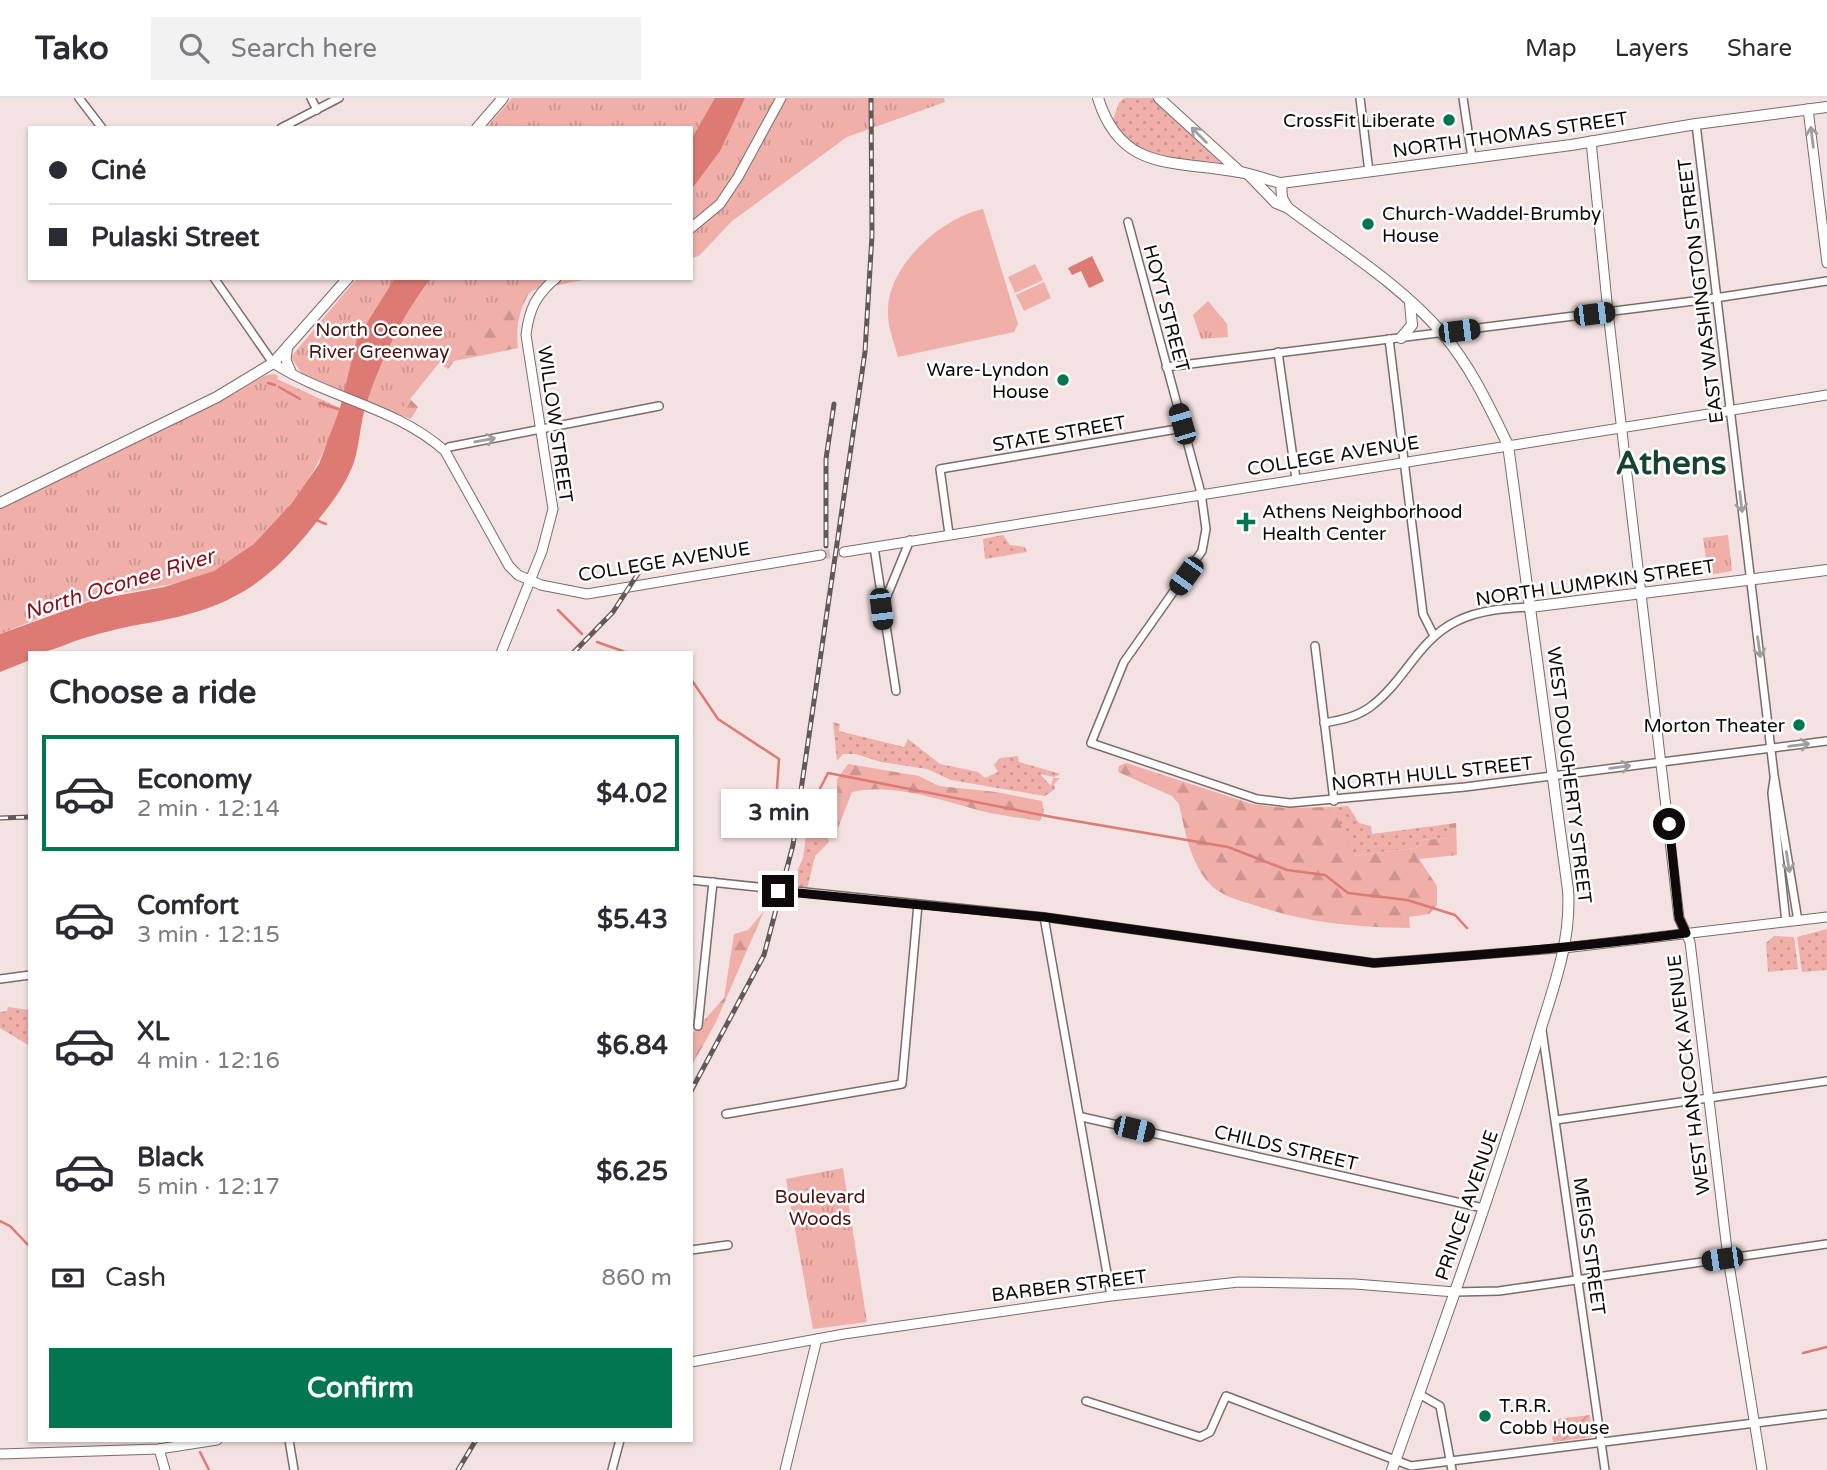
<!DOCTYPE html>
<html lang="en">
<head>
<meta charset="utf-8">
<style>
  body { margin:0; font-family:"Varela Round",sans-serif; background:#f2f2f3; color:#2b2b33; height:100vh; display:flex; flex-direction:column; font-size:26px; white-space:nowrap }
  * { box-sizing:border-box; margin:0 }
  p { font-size:23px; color:#7c7c81 }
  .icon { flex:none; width:38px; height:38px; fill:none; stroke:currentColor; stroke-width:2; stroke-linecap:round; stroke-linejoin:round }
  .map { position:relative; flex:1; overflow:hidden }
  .panel { position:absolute; left:28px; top:553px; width:665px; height:791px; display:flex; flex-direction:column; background:#fff; border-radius:0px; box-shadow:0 2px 5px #0004 }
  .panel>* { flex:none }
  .hud { position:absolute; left:28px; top:28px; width:665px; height:154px; border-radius:0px; box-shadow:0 2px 5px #0004; display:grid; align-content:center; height:154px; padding:0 21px; background:#fff }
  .end { position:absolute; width:32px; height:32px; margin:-16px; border:9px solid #0f0a0a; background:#fff; box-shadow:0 0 0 4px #fff }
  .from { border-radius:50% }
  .bubble { position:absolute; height:49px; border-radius:0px; background:#fff; box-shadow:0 2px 5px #0004; font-size:23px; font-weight:700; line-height:49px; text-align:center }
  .car { position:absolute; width:21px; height:42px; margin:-21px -10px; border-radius:9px; box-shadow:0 0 5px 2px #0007; background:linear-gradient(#222 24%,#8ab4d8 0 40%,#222 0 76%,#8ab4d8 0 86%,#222 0) }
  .hud b { display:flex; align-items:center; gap:24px; height:66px; font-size:26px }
  .hud b+b { border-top:2px solid #e1e1e2 }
  .hud i { width:18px; height:18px; background:#2b2b33 }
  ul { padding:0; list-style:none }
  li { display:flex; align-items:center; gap:21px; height:116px; margin:0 14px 10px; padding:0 7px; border:4px solid transparent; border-radius:0px }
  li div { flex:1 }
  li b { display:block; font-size:26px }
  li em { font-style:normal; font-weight:700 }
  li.current { border-color:#017651 }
  li>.icon { width:63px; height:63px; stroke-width:1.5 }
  h2 { padding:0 21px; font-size:32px; line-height:84px }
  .pay { display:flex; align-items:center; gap:18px; height:77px; padding:0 21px; font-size:26px }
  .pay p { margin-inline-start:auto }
  .action { display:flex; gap:14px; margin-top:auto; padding:14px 21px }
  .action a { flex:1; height:80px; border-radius:0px; background:#017651; color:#fff; font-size:28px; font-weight:700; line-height:80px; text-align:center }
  header { display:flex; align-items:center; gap:42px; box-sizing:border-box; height:98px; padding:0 35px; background:#fff; border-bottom:2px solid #e1e1e2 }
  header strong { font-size:33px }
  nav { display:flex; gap:38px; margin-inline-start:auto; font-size:24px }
  .search { width:490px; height:63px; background:#f2f2f3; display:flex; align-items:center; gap:18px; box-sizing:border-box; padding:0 24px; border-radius:0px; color:#7c7c81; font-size:26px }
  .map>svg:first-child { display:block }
  .grass { fill:url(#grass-dots) }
  .forest { fill:url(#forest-firs) }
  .park { fill:url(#park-tufts) }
  .garden { fill:url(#garden-furrows) }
  .pitch { fill:#f0afa9 }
  .water { fill:#dd7a74 }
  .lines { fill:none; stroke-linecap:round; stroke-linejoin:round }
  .stream { stroke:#dd7a74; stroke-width:2.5 }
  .tertiary-tunnel { stroke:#d1c2c1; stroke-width:9; stroke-dasharray:9 4.5; stroke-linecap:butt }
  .minor-casing { stroke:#7a6c6b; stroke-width:10 }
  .tertiary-casing { stroke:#7a6c6b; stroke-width:11 }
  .secondary-casing { stroke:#7a6c6b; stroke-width:12 }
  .minor { stroke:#fff; stroke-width:7 }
  .tertiary { stroke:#fff; stroke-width:9 }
  .secondary { stroke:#fff; stroke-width:10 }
  .rail-casing { stroke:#625858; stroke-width:5 }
  .rail { stroke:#fff; stroke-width:2.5; stroke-dasharray:8; stroke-linecap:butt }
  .oneway { stroke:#9f9d9d }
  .route { stroke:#0f0a0a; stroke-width:9 }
  .poi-dot { fill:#017651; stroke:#fff; stroke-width:2.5 }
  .labels { text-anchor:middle; stroke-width:5; stroke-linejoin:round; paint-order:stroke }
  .poi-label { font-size:19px; fill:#0f0a0a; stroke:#fff; text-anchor:end }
  .street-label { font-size:19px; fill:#0f0a0a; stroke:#fff }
  .park-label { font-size:19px; fill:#501212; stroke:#fff }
  .water-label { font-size:21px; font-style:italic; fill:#890d18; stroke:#fff }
  .town-label { font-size:33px; font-weight:bold; fill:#174431; stroke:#fff }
</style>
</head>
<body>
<header>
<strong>Tako</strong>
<div class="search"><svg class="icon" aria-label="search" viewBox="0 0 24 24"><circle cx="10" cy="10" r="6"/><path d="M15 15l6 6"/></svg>Search here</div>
<nav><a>Map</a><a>Layers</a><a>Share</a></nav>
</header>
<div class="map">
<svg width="1827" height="1372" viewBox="0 0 1827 1372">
  <defs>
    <pattern id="grass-dots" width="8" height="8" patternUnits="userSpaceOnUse" patternTransform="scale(1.75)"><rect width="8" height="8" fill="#f0afa9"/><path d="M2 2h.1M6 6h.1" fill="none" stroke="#cd9590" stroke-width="1.8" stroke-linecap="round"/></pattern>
    <pattern id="forest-firs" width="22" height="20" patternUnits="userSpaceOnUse" patternTransform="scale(1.75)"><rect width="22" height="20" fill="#f0afa9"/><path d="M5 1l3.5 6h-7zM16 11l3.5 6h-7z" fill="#cd9590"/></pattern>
    <pattern id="park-tufts" width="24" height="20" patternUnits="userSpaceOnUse" patternTransform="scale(1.75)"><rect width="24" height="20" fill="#f0afa9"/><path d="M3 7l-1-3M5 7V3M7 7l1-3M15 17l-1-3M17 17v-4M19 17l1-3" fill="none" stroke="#cd9590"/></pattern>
    <pattern id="garden-furrows" width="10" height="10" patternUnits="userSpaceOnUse" patternTransform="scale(1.75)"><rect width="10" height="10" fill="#f0afa9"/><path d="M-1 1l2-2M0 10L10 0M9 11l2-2" fill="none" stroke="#cd9590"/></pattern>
  </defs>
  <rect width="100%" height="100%" fill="#f3e2e1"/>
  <g class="grass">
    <path d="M1124 0H1154L1225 69 1143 55 1111 27 1119 5Z"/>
    <path d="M1003 437 1010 447 1025 449 1027 454 985 461 983 441Z"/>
    <path d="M833 624 840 626 839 633 904 649 908 641 940 666 978 674 985 680 998 674 994 667 1000 660 1018 658 1019 664 1061 676 1054 679 1040 676 1051 688 1053 680H1060L1054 686 1055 691 1045 698 951 682 927 671 881 664 856 656H843L837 663Z"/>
    <path d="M821 693 824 694 815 713 821 719 829 744 815 758 807 791 791 787 803 760 811 704Z"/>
    <path d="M1348 708 1359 725 1371 728 1372 736 1449 726 1451 740 1422 742 1416 750 1353 758 1333 709Z"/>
    <path d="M1827 831V872L1802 874 1797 839Z"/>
    <path d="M1774 838 1794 839 1798 871 1768 874 1766 845Z"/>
    <path d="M8 909 30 912V948L0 930V914L7 913Z"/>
  </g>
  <g class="forest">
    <path d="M537 183C521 205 515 223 518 250L454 263 448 271 439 265 410 301 418 309 411 321 367 305 379 274Z"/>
    <path d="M1126 665 1252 706 1285 710 1333 709 1354 758 1416 750 1422 742 1450 740 1449 726 1456 725 1457 757 1419 761 1437 788V807L1429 816 1409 819 1410 830C1352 829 1307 825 1251 806 1237 802 1219 797 1209 785 1190 764 1185 733 1179 706L1172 698 1118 674 1119 668Z"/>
    <path d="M848 666 919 678 939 688 996 694 1042 703 1044 714 1040 723C1022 720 1004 718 986 714 944 704 896 684 852 694L838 730 837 681Z"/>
    <path d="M764 813 716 924 691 969V937L724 900 734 836 748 832Z"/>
  </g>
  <g class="park">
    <path d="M512 0H944L945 4 847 39 732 123 699 158 691 160V30H486Z"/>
    <path d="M357 180H592L534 192 438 257 399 315 304 279 291 259Z"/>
    <path d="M1208 203 1227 226 1228 239 1201 241 1193 217Z"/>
    <path d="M274 276 278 278 277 281 340 310C321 373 277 443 216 472 180 488 143 490 106 498 69 507 35 522 0 536V410L229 298 263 278Z"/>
    <path d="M1728 437 1732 473 1708 477 1703 440Z"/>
    <path d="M843 1070 867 1224 813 1231 786 1081Z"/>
  </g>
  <path class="garden" d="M1590 1317 1592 1339 1553 1344 1550 1322Z"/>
  <g class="pitch">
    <path d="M983 111 1018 226 1014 234 898 259C894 244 887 227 888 211 889 166 942 120 983 111Z"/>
    <path d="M1035 166 1043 182 1015 195 1008 179Z"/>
    <path d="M1044 184 1051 200 1024 213 1016 197Z"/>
  </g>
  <g class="water">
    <path d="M715 0H745L720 53 691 92V42Z"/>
    <path d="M1092 158 1104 183 1089 190 1081 173 1072 177 1068 170Z"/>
    <path d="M395 180H431C403 216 380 263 366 307 360 325 360 345 354 364 346 387 330 407 315 426 263 492 224 512 142 526 120 530 96 536 75 543 59 549 47 555 30 555V562L0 574V536L94 502 164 489 214 473 254 446 292 405 319 366 340 310 357 241Z"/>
  </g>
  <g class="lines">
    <g class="stream">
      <path d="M268 285 275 287"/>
      <path d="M279 289 300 301"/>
      <path d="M320 305 341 312"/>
      <path d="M316 422 326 426"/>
      <path d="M558 512 582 536"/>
      <path d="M597 544 628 555"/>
      <path d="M691 581 718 621 779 661 776 705 784 708"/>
      <path d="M804 711 809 712 828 675 1052 719 1228 749 1287 772 1325 777 1348 795 1407 802 1455 817 1467 830"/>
      <path d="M0 1123 10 1128 30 1149"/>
      <path d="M1803 1255 1827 1249"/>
      <path d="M200 1354 209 1372"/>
    </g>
    <path class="tertiary-tunnel" d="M821 457 844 454"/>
    <defs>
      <g id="minor">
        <path d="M79 0 102 30"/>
        <path d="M311 0 317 12"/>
        <path d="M1360 0 1369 74"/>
        <path d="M1463 0 1472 60"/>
        <path d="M1696 26 1774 677 1798 823"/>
        <path d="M281 30 339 0"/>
        <path d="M1128 124 1201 395 1206 431 1202 453 1124 564 1091 645 1257 701 1290 705 1465 689 1827 643"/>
        <path d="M214 180 273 265"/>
        <path d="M1389 241 1423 516 1434 538"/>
        <path d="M1278 254 1296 381"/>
        <path d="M1166 269 1702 202 1827 183"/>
        <path d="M445 353 449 349 659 308"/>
        <path d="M949 436 940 371 1183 330"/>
        <path d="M874 449 896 593"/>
        <path d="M882 510 910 442"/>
        <path d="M1315 548 1334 703"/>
        <path d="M1324 625C1342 622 1360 618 1374 606 1405 582 1419 541 1457 523 1479 512 1506 510 1530 509"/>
        <path d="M1774 681 1772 695 1786 824"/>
        <path d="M691 782 1044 819 1374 865 1564 850"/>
        <path d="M1044 819 1111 1198"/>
        <path d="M0 881 30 877"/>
        <path d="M698 928 713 784"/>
        <path d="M1542 932 1605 1372"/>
        <path d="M726 1016 902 986 918 806"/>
        <path d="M1082 1019 1483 1110"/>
        <path d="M1556 1022 1827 983"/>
        <path d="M691 1152 728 1147"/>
        <path d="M1455 1194 1499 1193 1827 1146"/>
        <path d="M1419 1296 1440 1308 1452 1372"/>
        <path d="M1086 1303 1200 1339 1210 1334 1226 1298 1411 1368 1827 1316"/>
        <path d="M289 1342 294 1372"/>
        <path d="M612 1372 620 1342"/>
      </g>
      <g id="tertiary">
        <path d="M1808 11 1827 165"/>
        <path d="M1591 43 1608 214 1679 820 1690 844 1728 1160 1762 1372"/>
        <path d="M691 130 720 106 738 79 781 0"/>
        <path d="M288 247 286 262 292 276"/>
        <path d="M273 265C327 300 396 309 445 353L509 468 518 477 541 487 587 496 821 457"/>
        <path d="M844 454 1827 297"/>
        <path d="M501 555 542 453 553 411 526 237C529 211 536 197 556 180"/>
        <path d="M1564 850 1827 819"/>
        <path d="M691 1264 844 1236 1111 1198 1239 1184 1355 1186 1455 1194"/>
        <path d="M159 1351 165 1372"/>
        <path d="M0 1356 159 1351 217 1342"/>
        <path d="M785 1372 817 1241"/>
      </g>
      <g id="secondary">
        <path d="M1098 0C1121 75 1175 62 1239 74 1253 76 1267 82 1281 85L1571 47 1696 26 1827 9"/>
        <path d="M1159 0 1240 74"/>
        <path d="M477 30 503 0"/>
        <path d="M1249 77 1276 105 1288 110"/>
        <path d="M1281 85 1282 100 1288 110C1340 149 1400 186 1443 236 1471 269 1489 308 1508 347L1568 792C1572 848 1549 900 1534 953 1492 1094 1441 1233 1392 1372"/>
        <path d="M1401 240 1412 227 1410 205"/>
        <path d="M0 405 217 299 273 265 348 180"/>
        <path d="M1530 509 1827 472"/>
      </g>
    </defs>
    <use href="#minor" class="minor-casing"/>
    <use href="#tertiary" class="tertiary-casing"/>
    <use href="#secondary" class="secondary-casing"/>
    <use href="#minor" class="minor"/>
    <use href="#tertiary" class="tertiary"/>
    <use href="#secondary" class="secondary"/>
    <defs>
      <g id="rail">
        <path d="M826 448V361L834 306"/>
        <path d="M573 555 613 514 643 468"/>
        <path d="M0 720 30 719"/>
        <path d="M691 993 764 857 793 747 865 254 872 137 871 0"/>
        <path d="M458 1372 476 1342"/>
      </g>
    </defs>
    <use href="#rail" class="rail-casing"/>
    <use href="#rail" class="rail"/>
  </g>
  <defs><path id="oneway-shaft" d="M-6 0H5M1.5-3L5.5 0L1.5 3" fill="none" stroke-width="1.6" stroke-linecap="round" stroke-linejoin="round" transform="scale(1.75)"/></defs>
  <g class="oneway">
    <use href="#oneway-shaft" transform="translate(1199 37) rotate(-135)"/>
    <use href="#oneway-shaft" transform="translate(1812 39) rotate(-97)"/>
    <use href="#oneway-shaft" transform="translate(485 342) rotate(-10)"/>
    <use href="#oneway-shaft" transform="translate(1741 404) rotate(83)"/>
    <use href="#oneway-shaft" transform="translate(1759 549) rotate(82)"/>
    <use href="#oneway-shaft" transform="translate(1799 647) rotate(-7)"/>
    <use href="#oneway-shaft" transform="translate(1620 669) rotate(-7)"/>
    <use href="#oneway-shaft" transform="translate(1788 764) rotate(81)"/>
  </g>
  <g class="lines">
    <path class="route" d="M778 793 1044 819 1374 865C1479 857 1583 849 1686 835L1679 820 1669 726"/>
  </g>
  <g class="poi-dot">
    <circle cx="1449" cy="22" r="7"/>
    <circle cx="1368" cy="126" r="7"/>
    <circle cx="1063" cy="282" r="7"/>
    <path d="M1242.5 413.5h7v7h7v7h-7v7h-7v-7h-7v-7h7z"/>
    <circle cx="1799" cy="627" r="7"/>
    <circle cx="1485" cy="1318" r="7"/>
  </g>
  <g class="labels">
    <g class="poi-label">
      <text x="1435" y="29">CrossFit Liberate</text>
      <text x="1382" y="122" text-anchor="start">Church-Waddel-Brumby<tspan x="1382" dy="22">House</tspan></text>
      <text x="1049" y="278">Ware-Lyndon<tspan x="1049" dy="22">House</tspan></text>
      <text x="1262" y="420" text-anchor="start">Athens Neighborhood<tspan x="1262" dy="22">Health Center</tspan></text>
      <text x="1785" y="634">Morton Theater</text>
      <text x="1499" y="1314" text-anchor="start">T.R.R.<tspan x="1499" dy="22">Cobb House</tspan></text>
    </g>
    <g class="street-label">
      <text transform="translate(1510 36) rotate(-8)" y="7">NORTH THOMAS STREET</text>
      <text transform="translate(1700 193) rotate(-97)" y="7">EAST WASHINGTON STREET</text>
      <text transform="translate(1167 210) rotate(75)" y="7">HOYT STREET</text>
      <text transform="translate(556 326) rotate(82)" y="7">WILLOW STREET</text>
      <text transform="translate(1059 335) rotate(-10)" y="7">STATE STREET</text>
      <text transform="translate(1333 357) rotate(-9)" y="7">COLLEGE AVENUE</text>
      <text transform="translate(664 463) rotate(-9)" y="7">COLLEGE AVENUE</text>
      <text transform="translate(1595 484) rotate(-8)" y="7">NORTH LUMPKIN STREET</text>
      <text transform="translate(1432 675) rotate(-6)" y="7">NORTH HULL STREET</text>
      <text transform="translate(1570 677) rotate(83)" y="7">WEST DOUGHERTY STREET</text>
      <text transform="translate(1688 977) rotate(-97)" y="7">WEST HANCOCK AVENUE</text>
      <text transform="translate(1286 1049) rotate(13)" y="7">CHILDS STREET</text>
      <text transform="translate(1466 1107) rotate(-71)" y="7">PRINCE AVENUE</text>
      <text transform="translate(1590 1148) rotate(82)" y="7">MEIGS STREET</text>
      <text transform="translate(1069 1187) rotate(-7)" y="7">BARBER STREET</text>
    </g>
    <g class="park-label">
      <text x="379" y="238">North Oconee<tspan x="379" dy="22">River Greenway</tspan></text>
      <text x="820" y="1105">Boulevard<tspan x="820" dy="22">Woods</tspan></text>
    </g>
    <g class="water-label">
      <text transform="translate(119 486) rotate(-17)" y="7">North Oconee River</text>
    </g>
    <g class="town-label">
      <text x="1671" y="376">Athens</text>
    </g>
  </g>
</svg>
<i class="end from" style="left:1669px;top:726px"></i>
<i class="end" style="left:778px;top:793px"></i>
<div class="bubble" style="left:721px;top:691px;width:116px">3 min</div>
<i class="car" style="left:1594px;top:216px;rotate:83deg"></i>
<i class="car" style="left:1459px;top:233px;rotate:83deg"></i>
<i class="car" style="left:1182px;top:326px;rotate:344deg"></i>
<i class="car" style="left:1186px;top:478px;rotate:216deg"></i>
<i class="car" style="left:881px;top:511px;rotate:173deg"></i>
<i class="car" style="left:1134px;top:1031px;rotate:103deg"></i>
<i class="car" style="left:1722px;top:1161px;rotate:262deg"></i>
<div class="hud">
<b><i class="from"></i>Ciné</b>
<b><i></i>Pulaski Street</b>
</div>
<section class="panel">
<h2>Choose a ride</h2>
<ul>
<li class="current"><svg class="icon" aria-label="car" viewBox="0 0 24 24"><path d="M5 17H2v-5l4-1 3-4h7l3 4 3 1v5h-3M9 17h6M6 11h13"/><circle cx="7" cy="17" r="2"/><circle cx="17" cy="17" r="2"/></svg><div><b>Economy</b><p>2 min · 12:14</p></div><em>$4.02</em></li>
<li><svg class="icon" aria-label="car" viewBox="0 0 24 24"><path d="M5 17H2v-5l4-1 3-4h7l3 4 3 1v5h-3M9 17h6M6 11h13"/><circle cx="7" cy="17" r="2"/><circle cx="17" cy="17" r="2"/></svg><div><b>Comfort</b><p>3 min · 12:15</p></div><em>$5.43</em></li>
<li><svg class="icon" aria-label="car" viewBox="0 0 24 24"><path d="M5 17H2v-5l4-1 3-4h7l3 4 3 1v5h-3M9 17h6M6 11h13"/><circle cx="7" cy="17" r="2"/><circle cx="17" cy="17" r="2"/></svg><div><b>XL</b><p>4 min · 12:16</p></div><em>$6.84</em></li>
<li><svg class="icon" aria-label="car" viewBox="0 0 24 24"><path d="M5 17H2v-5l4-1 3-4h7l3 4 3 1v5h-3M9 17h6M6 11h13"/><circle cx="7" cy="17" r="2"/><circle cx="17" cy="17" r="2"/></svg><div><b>Black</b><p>5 min · 12:17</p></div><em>$6.25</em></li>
</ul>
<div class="pay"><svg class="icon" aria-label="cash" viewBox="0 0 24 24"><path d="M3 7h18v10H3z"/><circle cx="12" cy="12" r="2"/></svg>Cash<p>860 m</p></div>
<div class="action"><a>Confirm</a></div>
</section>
</div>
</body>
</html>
